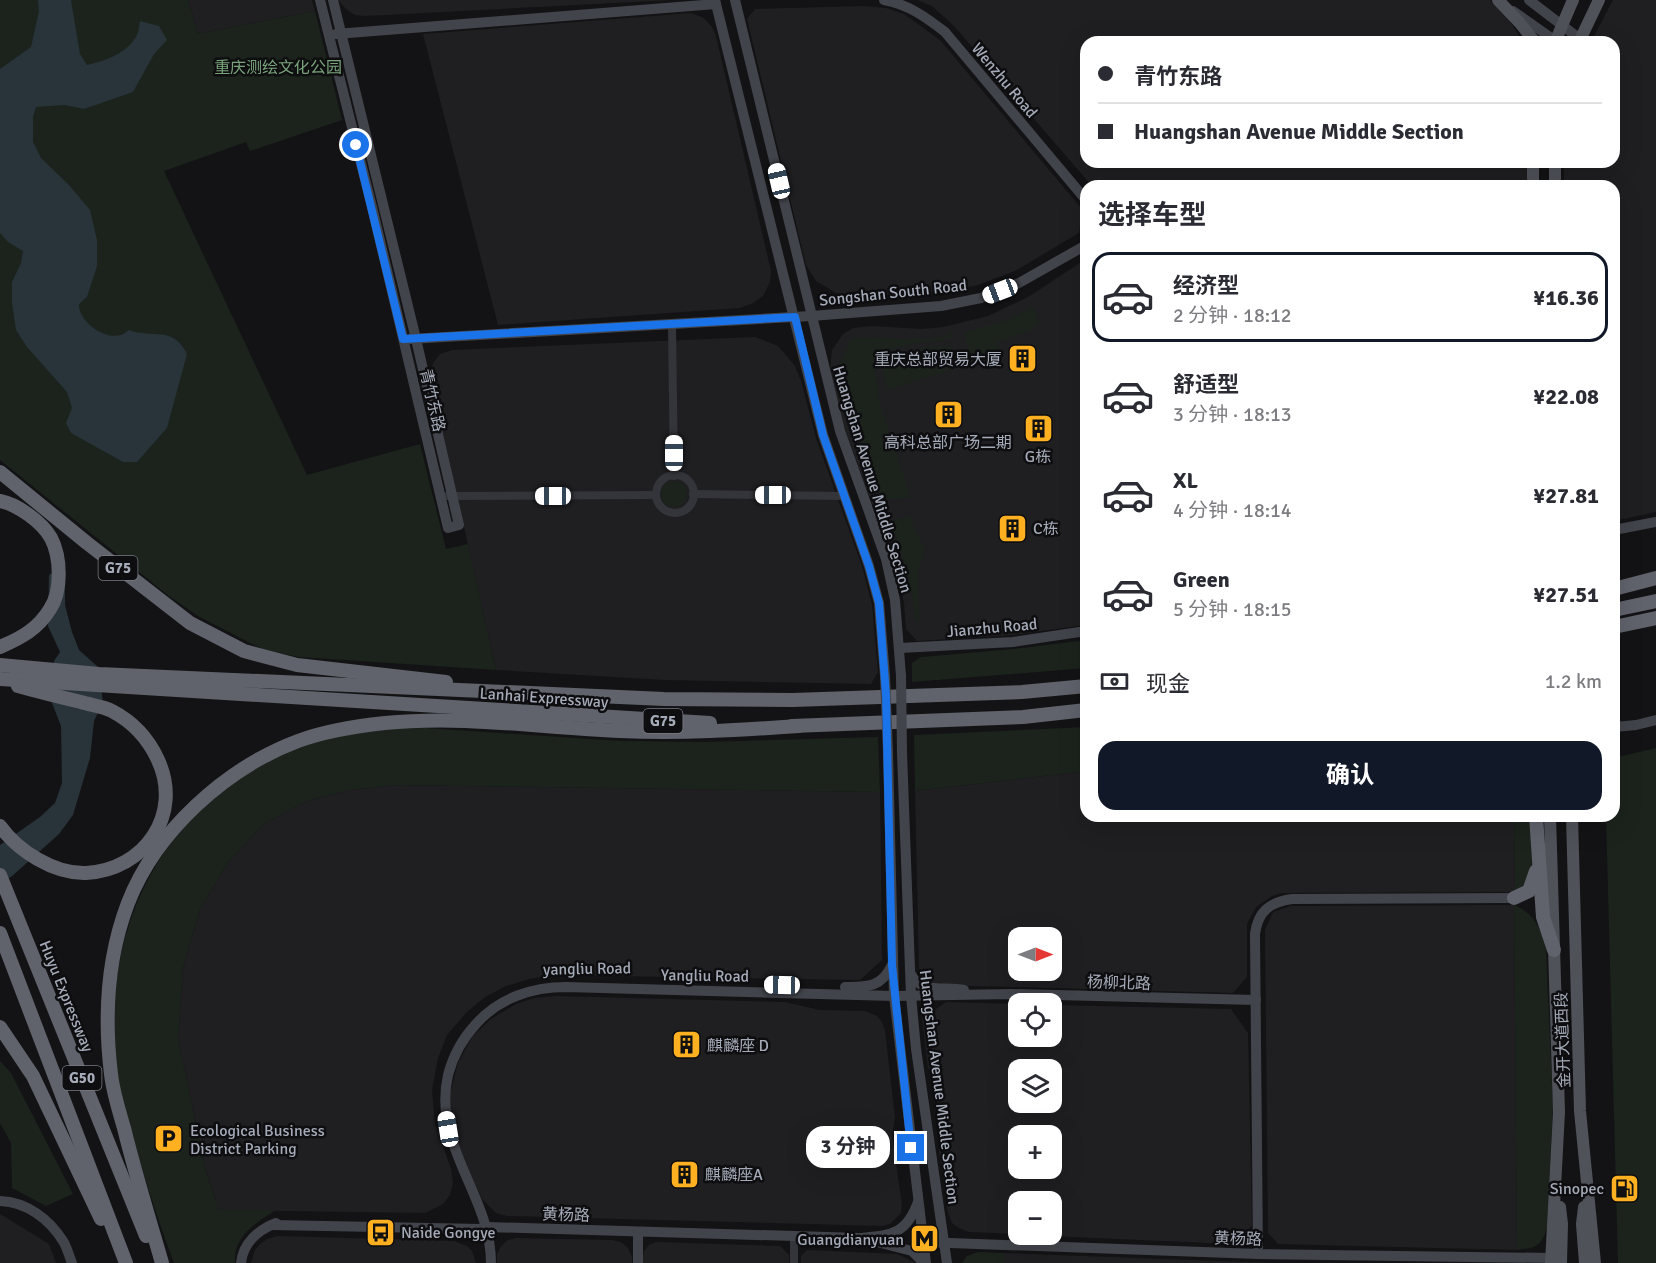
<!DOCTYPE html>
<html lang="zh">
<head>
<meta charset="utf-8">
<style>
  body { margin:0; font-family:Signika,"Noto Sans SC",sans-serif; background:#f2f2f3; color:#2b2b33; height:100vh; display:flex; flex-direction:column; font-size:22px; white-space:nowrap }
  * { box-sizing:border-box; margin:0 }
  p { font-size:20px; color:#7c7c81 }
  .icon { flex:none; width:33px; height:33px; fill:none; stroke:currentColor; stroke-width:2; stroke-linecap:round; stroke-linejoin:round }
  .map { position:relative; flex:1; overflow:hidden }
  .side { position:absolute; left:1080px; top:180px; width:540px; height:642px; display:flex; flex-direction:column; background:#fff; border-radius:18px; box-shadow:0 6px 24px #0002 }
  .side>* { flex:none }
  .banner { position:absolute; left:1080px; top:36px; width:540px; height:132px; border-radius:18px; box-shadow:0 6px 24px #0002; display:grid; align-content:center; height:132px; padding:0 18px; background:#fff }
  .needle { width:39px; rotate:90deg }
  .buttons { position:absolute; left:1008px; top:927px; display:grid; gap:12px }
  .buttons a { display:grid; place-items:center; width:54px; height:54px; border-radius:12px; background:#fff; box-shadow:0 6px 24px #0002; font-size:30px }
  .end { position:absolute; width:27px; height:27px; margin:-14px; border:8px solid #1a73e8; background:#fff; box-shadow:0 0 0 3px #fff }
  .from { border-radius:50% }
  .bubble { position:absolute; height:42px; border-radius:18px; background:#fff; box-shadow:0 6px 24px #0002; font-size:20px; font-weight:700; line-height:42px; text-align:center }
  .car { position:absolute; width:18px; height:36px; margin:-18px -9px; border-radius:8px; box-shadow:0 0 4px 2px #0007; background:linear-gradient(#fff 24%,#345 0 40%,#fff 0 76%,#345 0 86%,#fff 0) }
  .banner b { display:flex; align-items:center; gap:21px; height:57px; font-size:22px }
  .banner b+b { border-top:2px solid #e1e1e2 }
  .banner i { width:15px; height:15px; background:#2b2b33 }
  ul { padding:0; list-style:none }
  li { display:flex; align-items:center; gap:18px; height:90px; margin:0 12px 9px; padding:0 6px; border:3px solid transparent; border-radius:18px }
  li div { flex:1 }
  li b { display:block; font-size:22px }
  li em { font-style:normal; font-weight:700 }
  li.on { border-color:#111827 }
  li>.icon { width:54px; height:54px; stroke-width:1.5 }
  h2 { padding:0 18px; font-size:27px; line-height:72px }
  .pay { display:flex; align-items:center; gap:15px; height:66px; padding:0 18px; font-size:22px }
  .pay p { margin-inline-start:auto }
  .primary-button { display:flex; gap:12px; margin-top:auto; padding:12px 18px }
  .primary-button a { flex:1; height:69px; border-radius:18px; background:#111827; color:#fff; font-size:24px; font-weight:700; line-height:69px; text-align:center }
  .map>svg:first-child { display:block }
  .built { fill:#1f1f22; fill-rule:evenodd }
  .green { fill:#1b231c }
  .water { fill:#28333a }
  .lines { fill:none; stroke-linecap:round; stroke-linejoin:round }
  .street { stroke:#34353b; stroke-width:8 }
  .secondary { stroke:#42444b; stroke-width:10 }
  .primary { stroke:#50525a; stroke-width:12 }
  .highway { stroke:#60636c; stroke-width:14 }
  .secondary-bridge { stroke:#42444b; stroke-width:10 }
  .route { stroke:#1a73e8; stroke-width:8 }
  .labels { text-anchor:middle; stroke-width:5; stroke-linejoin:round; paint-order:stroke }
  .shield { fill:#0e0e10; stroke:#777b85; stroke-width:1.5 }
  .shield-label { font-size:15px; font-weight:bold; fill:#a4aab7 }
  .park-label { font-size:16px; fill:#79a47b; stroke:#0e0e10 }
  .street-label { font-size:16px; fill:#a4aab7; stroke:#0e0e10 }
  .poi-label { font-size:16px; fill:#a4aab7; stroke:#0e0e10; text-anchor:start }
</style>
</head>
<body>
<div class="map">
<svg width="1656" height="1263" viewBox="0 0 1656 1263">
  <rect width="100%" height="100%" fill="#131315"/>
  <g class="built">
    <path d="M188 0H312L315 11 198 34Z"/>
    <path d="M338 0H672L365 16 355 15 347 10Z"/>
    <path d="M917 0H1490L1511 23 1523 42H1086V162H1527L1528 186H1092L954 26 932 6Z"/>
    <path d="M1613 0H1656V512L1614 521V186H1564V162H1614V42H1591Z"/>
    <path d="M863 6 886 8 904 14 940 40 1082 209 1079 233 1015 271 978 285 938 294 841 296 816 281 806 265 747 19 755 9Z"/>
    <path d="M691 13 704 18 712 27 716 36 771 271 770 282 763 296 753 303 740 308 498 325 423 34Z"/>
    <path d="M1086 259V625L1013 635 917 641 906 629 904 603 897 572 843 424 830 370 832 350 843 334 853 328 872 326 922 329 943 327 988 316 1028 297Z"/>
    <path d="M755 337 778 346 795 366 801 381 816 438 862 566 872 605 878 672 871 684 665 680 496 670 430 375 433 363 440 354 452 350Z"/>
    <path d="M1086 771V816H1514L1515 892 1282 893 1272 896 1256 907 1247 924V977L1233 993 938 985 929 981 922 975 919 968 915 791ZM1018 938H1052V970H1018Z"/>
    <path d="M396 785 880 792 882 960 860 980 552 975 529 979 506 986 485 997 466 1013 447 1035 438 1058 432 1090 435 1124 451 1169 453 1183 450 1195 443 1204 425 1213 219 1210 206 1172 178 1038 183 967 200 909 229 861 265 823 307 801 350 790Z"/>
    <path d="M1514 905 1517 1250 1278 1244 1268 1233 1265 930 1273 912 1291 906Z"/>
    <path d="M555 996 785 1002 820 1010 865 1011 877 1016 882 1022 885 1030 895 1118 892 1136 902 1205 901 1213 890 1224 882 1226 507 1216 496 1213 482 1199 454 1139 450 1119V1094L458 1063 472 1037 491 1019 516 1004 534 998Z"/>
    <path d="M946 1002 1018 1004V1036H1052V1005L1231 1009 1248 1033 1252 1226 1232 1244 1026 1235 1052 1234V1202H1018V1234L969 1232 959 1228 952 1223 948 1213 939 1151 941 1125 936 1091 928 1067 922 1019ZM1018 1070H1052V1102H1018ZM1018 1136H1052V1168H1018Z"/>
    <path d="M0 1214 49 1244 56 1263H0Z"/>
    <path d="M277 1236 454 1241 467 1246 472 1251 476 1263H251L255 1250 260 1244 267 1239Z"/>
    <path d="M516 1238 612 1240 621 1242 628 1248 632 1257V1263H497V1254L501 1246 508 1240Z"/>
    <path d="M656 1242 780 1246 789 1255V1263H642L644 1251 649 1245Z"/>
    <path d="M807 1250 897 1254 916 1263H801V1256Z"/>
    <path d="M1004 1253 1272 1263H1004Z"/>
  </g>
  <g class="green">
    <path d="M0 0H188L198 34 315 11 342 120 250 151 246 142 164 171 307 475 420 444 446 549 468 544 496 670 299 657 264 650 198 616 169 596 0 460Z"/>
    <path d="M1033 307 1039 324 1029 331 997 342 1002 358 988 363 986 358 888 390C885 383 882 375 884 367 888 353 937 343 950 347 955 349 957 353 960 357L969 354 964 333 1004 321Z"/>
    <path d="M952 332 954 335C946 341 935 341 926 342 909 344 876 348 875 369 874 377 878 386 880 393L877 395 911 498 882 499 852 416 839 365 850 339C879 334 930 346 952 332Z"/>
    <circle cx="674" cy="494" r="13"/>
    <path d="M910 516 925 550 918 570 919 623 916 621 910 584 891 521Z"/>
    <path d="M1086 640V668L912 682V663L921 657 1014 649Z"/>
    <path d="M1086 727V771L915 791 914 735Z"/>
    <path d="M425 728 621 741 703 742 878 737 880 792 396 785 350 790 307 801 265 823 229 861 200 909 183 967 178 1038 206 1172 219 1210H276C256 1223 233 1236 235 1263H174C158 1220 144 1178 132 1133 124 1107 117 1081 115 1054 104 917 170 797 300 747 340 732 383 729 425 728Z"/>
    <path d="M1656 748V1263H1618L1606 816H1614V758Z"/>
    <path d="M1514 816H1530C1532 839 1541 880 1515 892Z"/>
    <path d="M1514 905C1535 914 1541 928 1546 950L1553 1107 1547 1227C1542 1246 1536 1248 1517 1250Z"/>
    <path d="M0 1061 11 1073 73 1194 46 1206 12 1188 11 1143 0 1123Z"/>
    <path d="M978 1252 1004 1253V1263H962L967 1256Z"/>
  </g>
  <g class="water">
    <path d="M38 0H71L80 54 87 65C105 61 128 53 137 35 139 31 139 25 140 21L159 26 167 40 154 54 133 92 84 109 65 105 36 107 33 117V142L41 158 69 185 90 210 97 240V266L87 297 79 304C78 321 104 340 121 335 124 334 126 332 129 330 153 339 173 325 187 354L167 428 137 462H123L71 433 66 423 72 408 67 392 27 347 16 330 12 303V282L21 263 23 251 8 242 0 233V69L31 47 39 11Z"/>
    <path d="M65 564V605L72 632 79 650 98 667 103 702 94 721 90 758 73 815 59 834 11 877 0 881V845L40 817 55 803 62 783 61 726 52 703 54 661 60 652 48 626 49 575Z"/>
  </g>
  <g class="lines">
    <g class="street">
      <path d="M672 324 674 476"/>
      <circle cx="675" cy="494" r="19"/>
      <path d="M693 494 845 496"/>
      <path d="M447 496 656 495"/>
      <path d="M794 1263V1236"/>
    </g>
    <g class="secondary">
      <path d="M320 0 372 207 448 528 459 525 416 339 333 0"/>
      <path d="M715 0 823 435 869 566 879 603 885 676"/>
      <path d="M735 0 840 431 886 559 895 600 901 676"/>
      <path d="M884 0C908 4 927 18 945 32L1086 200"/>
      <path d="M1529 0 1580 39"/>
      <path d="M1513 11 1557 42"/>
      <path d="M336 34 716 4"/>
      <path d="M410 339 811 316 941 306 981 298 1019 283 1086 245"/>
      <path d="M1614 530 1656 522"/>
      <path d="M900 648 1013 642 1086 631"/>
      <path d="M1614 727 1636 725 1656 720"/>
      <path d="M888 753 894 996 926 1263"/>
      <path d="M902 753 911 996 916 1049 947 1263"/>
      <path d="M911 974C920 994 945 986 964 990"/>
      <path d="M845 987C867 987 881 988 892 965"/>
      <path d="M0 1201C27 1202 49 1219 63 1241 67 1247 69 1256 72 1263"/>
      <path d="M272 1225 482 1229 488 1227 860 1238C891 1235 906 1235 918 1202"/>
      <path d="M869 1240 912 1251 924 1263"/>
      <path d="M923 1242 1258 1254 1552 1258"/>
      <path d="M1258 1254 1255 934C1258 911 1270 902 1292 899L1514 898"/>
      <path d="M241 1263C243 1243 258 1230 276 1223"/>
      <path d="M491 1263C491 1195 432 1146 448 1075 453 1056 463 1038 476 1024 499 998 532 987 566 987L894 996 1012 994 1256 1000"/>
      <path d="M638 1263V1232"/>
    </g>
    <g class="primary">
      <path d="M1498 0 1519 22 1535 42"/>
      <path d="M1555 42 1573 0"/>
      <path d="M1579 42 1599 0"/>
      <path d="M1533 162V186"/>
      <path d="M1555 162V186"/>
      <path d="M1550 816 1559 1112 1551 1263"/>
      <path d="M1572 816 1580 1111 1595 1263"/>
      <path d="M1560 1207 1562 1224 1561 1263"/>
      <path d="M1584 1207 1582 1224 1585 1263"/>
    </g>
    <g class="highway">
      <path d="M0 472 87 543 190 623 244 651 297 665 446 682"/>
      <path d="M0 501C17 504 42 522 51 538 61 557 62 591 50 609 38 629 21 638 0 647"/>
      <path d="M1614 589 1656 578"/>
      <path d="M1614 610 1656 601"/>
      <path d="M1614 627 1656 618"/>
      <path d="M0 665 99 674 664 699 793 700 1022 692 1086 686"/>
      <path d="M0 679 710 723"/>
      <path d="M792 726 1023 717 1086 710"/>
      <path d="M1536 816 1543 917 1554 950"/>
      <path d="M0 826C18 851 54 874 86 873 145 870 183 814 158 760 148 738 133 722 112 711 103 706 90 705 81 702 60 697 39 692 18 686"/>
      <path d="M0 875 146 1236"/>
      <path d="M1514 898 1529 891 1536 871"/>
      <path d="M0 933 126 1263"/>
      <path d="M0 1027 33 1076 101 1219"/>
      <path d="M162 1263C149 1218 135 1173 124 1128 119 1111 113 1092 111 1074 104 1016 107 958 128 903 156 831 226 768 298 741 325 731 357 726 385 723 464 715 542 728 620 731 680 734 740 730 799 726"/>
    </g>
    <g class="secondary-bridge">
      <path d="M885 676 888 753"/>
      <path d="M901 676 902 753"/>
    </g>
  </g>
  <g class="lines">
    <path class="route" d="M356 145 403 339 795 317 823 435 869 566 879 603 886 695 892 965 911 1148"/>
  </g>
  <defs>
    <symbol id="building-square" viewBox="-11 -11 22 22"><rect x="-9" y="-9" width="18" height="18" rx="4" fill="#ffb021" stroke="#0e0e10"/><path d="M-4-6H4V6H1V3H-1V6H-4ZM-2.5-4.3h1.7v1.8h-1.7ZM.8-4.3h1.7v1.8H.8ZM-2.5-1h1.7V.8h-1.7ZM.8-1h1.7V.8H.8Z" fill="#111"/></symbol>
    <symbol id="parking-square" viewBox="-11 -11 22 22"><rect x="-9" y="-9" width="18" height="18" rx="4" fill="#ffb021" stroke="#0e0e10"/><path d="M-3.5-5.5H1a3.5 3.5 0 0 1 0 7H-1V5.5H-3.5ZM-1-3.4V-.6H.8a1.4 1.4 0 0 0 0-2.8Z" fill="#111"/></symbol>
    <symbol id="fuel-square" viewBox="-11 -11 22 22"><rect x="-9" y="-9" width="18" height="18" rx="4" fill="#ffb021" stroke="#0e0e10"/><path d="M-5.5-6h7V0h2V4h1.3V-2.5L3-4.5l.8-.8L6-3V5H2.5V1h-1V6h-7ZM-4.2-4.7v3.2H.2V-4.7Z" fill="#111"/></symbol>
    <symbol id="bus-square" viewBox="-11 -11 22 22"><rect x="-9" y="-9" width="18" height="18" rx="4" fill="#ffb021" stroke="#0e0e10"/><path d="M-5-6H5V4H4V6H2V4H-2V6H-4V4H-5ZM-3.5-4V0h7V-4ZM-3.5 1.2v1.5H-2V1.2ZM2 1.2v1.5H3.5V1.2Z" fill="#111"/></symbol>
    <symbol id="metro-square" viewBox="-11 -11 22 22"><rect x="-9" y="-9" width="18" height="18" rx="4" fill="#ffb021" stroke="#0e0e10"/><path d="M-5.5 5V-5H-3L0 0L3-5H5.5V5H3V-.5L0 4L-3-.5V5Z" fill="#111"/></symbol>
  </defs>
  <g fill-rule="evenodd">
    <use href="#building-square" x="1006" y="342" width="33" height="33"/>
    <use href="#building-square" x="932" y="398" width="33" height="33"/>
    <use href="#building-square" x="1022" y="412" width="33" height="33"/>
    <use href="#building-square" x="996" y="512" width="33" height="33"/>
    <use href="#building-square" x="670" y="1028" width="33" height="33"/>
    <use href="#parking-square" x="152" y="1122" width="33" height="33"/>
    <use href="#building-square" x="668" y="1158" width="33" height="33"/>
    <use href="#fuel-square" x="1608" y="1172" width="33" height="33"/>
    <use href="#bus-square" x="364" y="1216" width="33" height="33"/>
    <use href="#metro-square" x="908" y="1222" width="33" height="33"/>
  </g>
  <g class="labels">
    <g class="shield">
      <rect x="98.5" y="556" width="39" height="24" rx="4.5"/>
      <rect x="643.5" y="709" width="39" height="24" rx="4.5"/>
      <rect x="62.5" y="1066" width="39" height="24" rx="4.5"/>
    </g>
    <g class="shield-label">
      <text x="118" y="573">G75</text>
      <text x="663" y="726">G75</text>
      <text x="82" y="1083">G50</text>
    </g>
    <g class="park-label">
      <text x="278" y="73">重庆测绘文化公园</text>
    </g>
    <g class="street-label">
      <text transform="translate(1005 80) rotate(50)" y="6">Wenzhu Road</text>
      <text transform="translate(893 292) rotate(-6)" y="6">Songshan South Road</text>
      <text transform="translate(433 400) rotate(77)" y="6">青竹东路</text>
      <text transform="translate(873 479) rotate(73)" y="6">Huangshan Avenue Middle Section</text>
      <text transform="translate(992 627) rotate(-5)" y="6">Jianzhu Road</text>
      <text transform="translate(544 697) rotate(4)" y="6">Lanhai Expressway</text>
      <text transform="translate(587 968) rotate(-1)" y="6">yangliu Road</text>
      <text transform="translate(705 975) rotate(1)" y="6">Yangliu Road</text>
      <text transform="translate(1119 982) rotate(2)" y="6">杨柳北路</text>
      <text transform="translate(67 996) rotate(68)" y="6">Huyu Expressway</text>
      <text transform="translate(1562 1040) rotate(-92)" y="6">金开大道西段</text>
      <text transform="translate(940 1087) rotate(83)" y="6">Huangshan Avenue Middle Section</text>
      <text transform="translate(566 1214) rotate(2)" y="6">黄杨路</text>
      <text transform="translate(1238 1238) rotate(2)" y="6">黄杨路</text>
    </g>
    <g class="poi-label">
      <text x="1002" y="365" text-anchor="end">重庆总部贸易大厦</text>
      <text x="948" y="448" text-anchor="middle">高科总部广场二期</text>
      <text x="1038" y="462" text-anchor="middle">G栋</text>
      <text x="1033" y="534">C栋</text>
      <text x="707" y="1051">麒麟座 D</text>
      <text x="190" y="1136">Ecological Business<tspan x="190" dy="18">District Parking</tspan></text>
      <text x="705" y="1180">麒麟座A</text>
      <text x="1604" y="1194" text-anchor="end">Sinopec</text>
      <text x="401" y="1238">Naide Gongye</text>
      <text x="904" y="1245" text-anchor="end">Guangdianyuan</text>
    </g>
  </g>
</svg>
<div class="buttons">
<a><svg class="needle" viewBox="-14 -14 28 28"><path d="M0-13l5 13h-10z" fill="#e53935"/><path d="M0 13l5-13h-10z" fill="#7c7c81"/></svg></a>
<a><svg class="icon" aria-label="locate" viewBox="0 0 24 24"><circle cx="12" cy="12" r="6"/><path d="M12 2v4M12 18v4M2 12h4M18 12h4"/></svg></a>
<a><svg class="icon" aria-label="layers" viewBox="0 0 24 24"><path d="M12 4l9 5-9 5-9-5zM3 14l9 5 9-5"/></svg></a>
<a>+</a>
<a>−</a>
</div>
<i class="end from" style="left:356px;top:145px"></i>
<i class="end" style="left:911px;top:1148px"></i>
<div class="bubble" style="left:806px;top:1126px;width:84px">3 分钟</div>
<i class="car" style="left:779px;top:181px;rotate:347deg"></i>
<i class="car" style="left:1000px;top:291px;rotate:249deg"></i>
<i class="car" style="left:674px;top:453px;rotate:0deg"></i>
<i class="car" style="left:773px;top:495px;rotate:270deg"></i>
<i class="car" style="left:553px;top:496px;rotate:270deg"></i>
<i class="car" style="left:782px;top:985px;rotate:271deg"></i>
<i class="car" style="left:448px;top:1129px;rotate:351deg"></i>
<div class="banner">
<b><i class="from"></i>青竹东路</b>
<b><i></i>Huangshan Avenue Middle Section</b>
</div>
<section class="side">
<h2>选择车型</h2>
<ul>
<li class="on"><svg class="icon" aria-label="car" viewBox="0 0 24 24"><path d="M5 17H2v-5l4-1 3-4h7l3 4 3 1v5h-3M9 17h6M6 11h13"/><circle cx="7" cy="17" r="2"/><circle cx="17" cy="17" r="2"/></svg><div><b>经济型</b><p>2 分钟 · 18:12</p></div><em>¥16.36</em></li>
<li><svg class="icon" aria-label="car" viewBox="0 0 24 24"><path d="M5 17H2v-5l4-1 3-4h7l3 4 3 1v5h-3M9 17h6M6 11h13"/><circle cx="7" cy="17" r="2"/><circle cx="17" cy="17" r="2"/></svg><div><b>舒适型</b><p>3 分钟 · 18:13</p></div><em>¥22.08</em></li>
<li><svg class="icon" aria-label="car" viewBox="0 0 24 24"><path d="M5 17H2v-5l4-1 3-4h7l3 4 3 1v5h-3M9 17h6M6 11h13"/><circle cx="7" cy="17" r="2"/><circle cx="17" cy="17" r="2"/></svg><div><b>XL</b><p>4 分钟 · 18:14</p></div><em>¥27.81</em></li>
<li><svg class="icon" aria-label="car" viewBox="0 0 24 24"><path d="M5 17H2v-5l4-1 3-4h7l3 4 3 1v5h-3M9 17h6M6 11h13"/><circle cx="7" cy="17" r="2"/><circle cx="17" cy="17" r="2"/></svg><div><b>Green</b><p>5 分钟 · 18:15</p></div><em>¥27.51</em></li>
</ul>
<div class="pay"><svg class="icon" aria-label="cash" viewBox="0 0 24 24"><path d="M3 7h18v10H3z"/><circle cx="12" cy="12" r="2"/></svg>现金<p>1.2 km</p></div>
<div class="primary-button"><a>确认</a></div>
</section>
</div>
</body>
</html>
